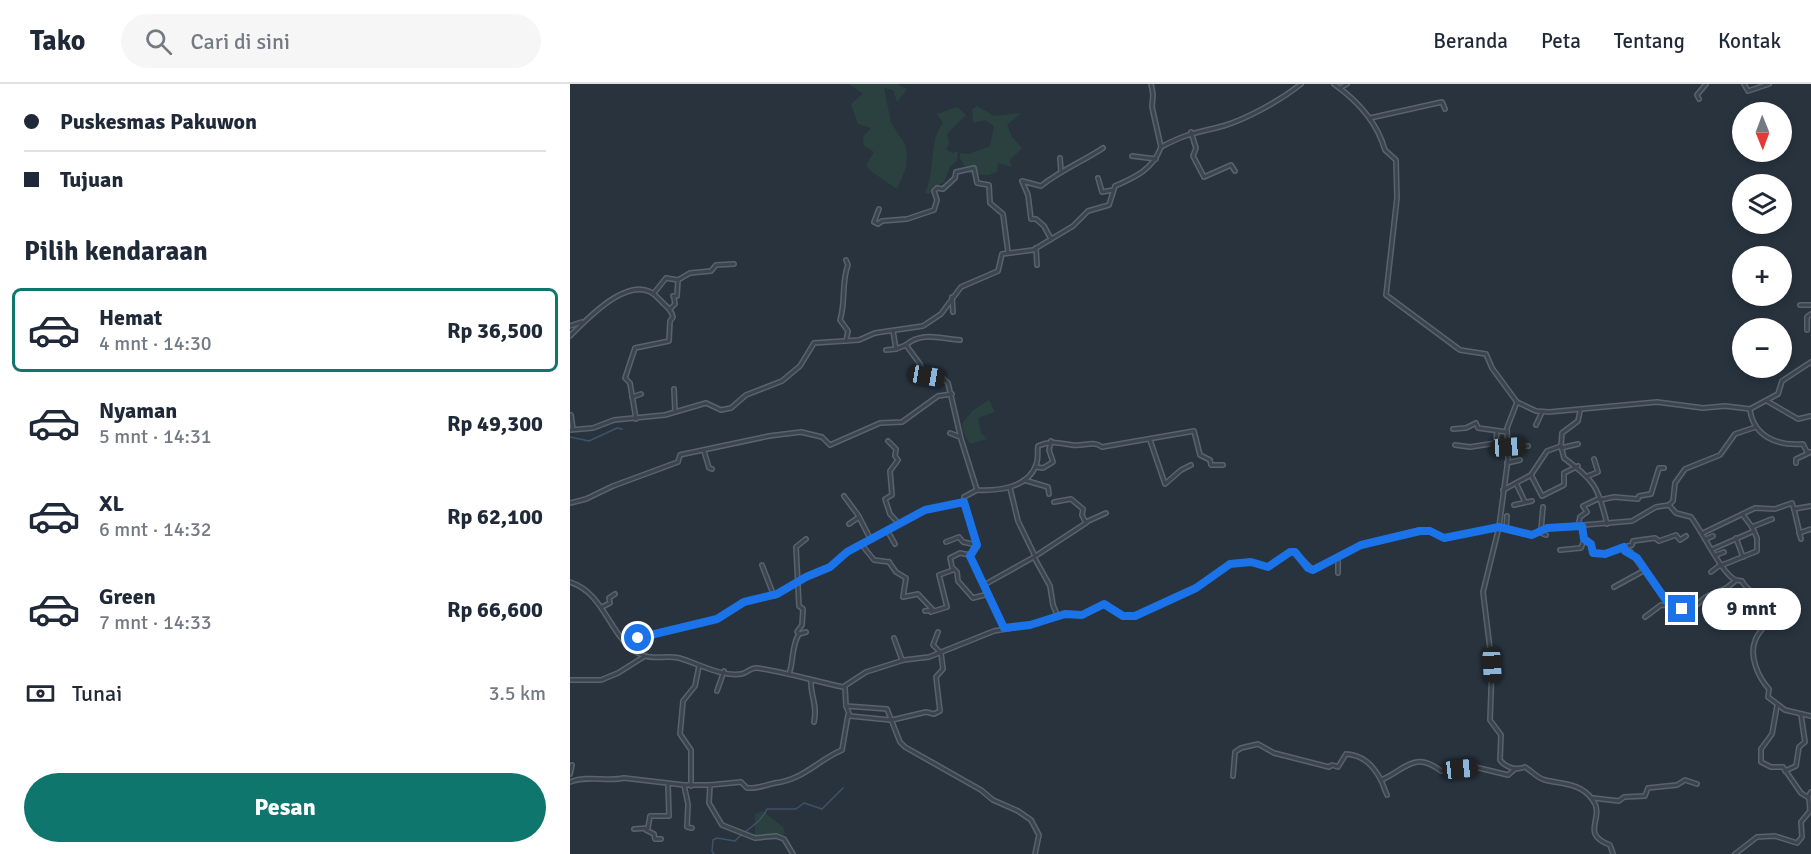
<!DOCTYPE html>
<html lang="id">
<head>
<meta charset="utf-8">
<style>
  body { margin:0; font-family:Signika,sans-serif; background:#f6f6f7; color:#1f2937; height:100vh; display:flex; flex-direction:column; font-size:22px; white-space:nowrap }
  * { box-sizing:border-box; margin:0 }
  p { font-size:20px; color:#747a83 }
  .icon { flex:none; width:33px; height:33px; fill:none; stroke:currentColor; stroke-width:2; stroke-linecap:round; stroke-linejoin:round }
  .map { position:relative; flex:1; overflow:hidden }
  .panel { display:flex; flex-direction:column; background:#fff; width:570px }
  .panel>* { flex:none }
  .top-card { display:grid; align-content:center; height:132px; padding:0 24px; background:#fff }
  .needle { width:39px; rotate:179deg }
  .buttons { position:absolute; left:1162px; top:18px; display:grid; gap:12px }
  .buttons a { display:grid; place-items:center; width:60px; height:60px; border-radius:50%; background:#fff; box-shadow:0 3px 9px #0003; font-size:30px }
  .end { position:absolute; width:27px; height:27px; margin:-14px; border:8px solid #1a73e8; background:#fff; box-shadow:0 0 0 3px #fff }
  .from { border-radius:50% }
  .bubble { position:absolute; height:42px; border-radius:21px; background:#fff; box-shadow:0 3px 9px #0003; font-size:20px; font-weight:700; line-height:42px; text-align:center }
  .car { position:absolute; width:18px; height:36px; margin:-18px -9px; border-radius:8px; box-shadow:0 0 4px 2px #0007; background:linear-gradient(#222 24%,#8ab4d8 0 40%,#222 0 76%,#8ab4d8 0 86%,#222 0) }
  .top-card b { display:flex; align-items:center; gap:21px; height:57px; font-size:22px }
  .top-card b+b { border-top:2px solid #e0e1e3 }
  .top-card i { width:15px; height:15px; background:#1f2937 }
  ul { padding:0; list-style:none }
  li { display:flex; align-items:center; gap:18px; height:84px; margin:0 12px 9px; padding:0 12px; border:3px solid transparent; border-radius:9px }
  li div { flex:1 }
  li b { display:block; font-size:22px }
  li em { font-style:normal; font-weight:700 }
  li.selected { border-color:#0f766e }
  li>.icon { width:54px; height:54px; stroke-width:1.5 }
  h2 { padding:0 24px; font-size:27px; line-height:72px }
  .pay { display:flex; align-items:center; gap:15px; height:66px; padding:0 24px; font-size:22px }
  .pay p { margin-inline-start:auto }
  .cta { display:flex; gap:12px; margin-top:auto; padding:12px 24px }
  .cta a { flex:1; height:69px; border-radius:36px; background:#0f766e; color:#fff; font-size:24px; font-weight:700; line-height:69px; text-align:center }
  header { display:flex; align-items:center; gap:36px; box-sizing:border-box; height:84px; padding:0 30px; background:#fff; border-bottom:2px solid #e0e1e3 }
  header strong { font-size:28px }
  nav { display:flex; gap:33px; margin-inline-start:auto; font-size:21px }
  .search { width:420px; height:54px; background:#f6f6f7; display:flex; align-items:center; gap:15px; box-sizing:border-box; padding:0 21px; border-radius:33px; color:#747a83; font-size:22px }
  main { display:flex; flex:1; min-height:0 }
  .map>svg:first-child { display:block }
  .green { fill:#2b4140 }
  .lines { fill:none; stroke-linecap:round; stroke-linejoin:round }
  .stream { stroke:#3f5266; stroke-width:1.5 }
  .street-casing { stroke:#59636c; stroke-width:6 }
  .street { stroke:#3c454f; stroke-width:3 }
  .route { stroke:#1a73e8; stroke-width:8 }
</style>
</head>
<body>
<header>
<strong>Tako</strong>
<div class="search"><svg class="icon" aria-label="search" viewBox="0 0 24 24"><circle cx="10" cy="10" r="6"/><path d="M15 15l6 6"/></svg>Cari di sini</div>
<nav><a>Beranda</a><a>Peta</a><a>Tentang</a><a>Kontak</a></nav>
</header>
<main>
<section class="panel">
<div class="top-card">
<b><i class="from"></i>Puskesmas Pakuwon</b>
<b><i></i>Tujuan</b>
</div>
<h2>Pilih kendaraan</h2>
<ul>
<li class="selected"><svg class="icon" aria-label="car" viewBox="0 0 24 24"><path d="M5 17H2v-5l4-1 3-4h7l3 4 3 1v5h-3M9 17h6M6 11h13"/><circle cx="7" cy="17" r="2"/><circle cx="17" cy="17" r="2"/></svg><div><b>Hemat</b><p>4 mnt · 14:30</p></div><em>Rp 36,500</em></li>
<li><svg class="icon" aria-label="car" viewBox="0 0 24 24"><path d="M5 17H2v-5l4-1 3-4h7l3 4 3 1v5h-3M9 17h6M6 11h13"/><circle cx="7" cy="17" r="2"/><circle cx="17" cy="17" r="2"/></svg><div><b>Nyaman</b><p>5 mnt · 14:31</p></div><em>Rp 49,300</em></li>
<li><svg class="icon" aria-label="car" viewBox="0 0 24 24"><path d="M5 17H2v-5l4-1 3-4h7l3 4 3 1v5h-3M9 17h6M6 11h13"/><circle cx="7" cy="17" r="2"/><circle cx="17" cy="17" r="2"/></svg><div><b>XL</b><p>6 mnt · 14:32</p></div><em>Rp 62,100</em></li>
<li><svg class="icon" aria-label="car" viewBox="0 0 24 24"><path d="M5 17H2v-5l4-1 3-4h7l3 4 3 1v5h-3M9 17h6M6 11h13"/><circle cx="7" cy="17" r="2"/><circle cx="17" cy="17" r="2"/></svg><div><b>Green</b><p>7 mnt · 14:33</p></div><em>Rp 66,600</em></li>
</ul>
<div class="pay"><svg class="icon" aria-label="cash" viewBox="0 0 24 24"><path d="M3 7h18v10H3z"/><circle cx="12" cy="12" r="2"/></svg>Tunai<p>3.5 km</p></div>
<div class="cta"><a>Pesan</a></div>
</section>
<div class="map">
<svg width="1241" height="770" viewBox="0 0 1241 770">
  <rect width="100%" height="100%" fill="#28333e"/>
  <g class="green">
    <path d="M279 0H327L337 5 327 18 323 6 314 4 321 39 335 60 337 71 336 84 327 105 302 88 296 81 304 68 294 62 293 53 301 44 288 40 281 20 293 10Z"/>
    <path d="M407 22 424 32 451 29 437 41 442 53 452 64 440 76 442 83 428 79 427 88 418 91 400 90 390 75V69L399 70 420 62 424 42 415 36 403 39 402 26Z"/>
    <path d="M387 23 396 31 377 50 379 59 376 65 382 69 388 67 387 76 380 83 374 98 364 103 359 110 355 108C366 88 358 57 373 39L367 30Z"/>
    <path d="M419 316 425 328 408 334 411 349 417 355 400 360 394 350 392 340 402 327Z"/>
    <path d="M193 727 213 743 215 750 185 754V730Z"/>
  </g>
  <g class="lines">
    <g class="stream">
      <path d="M0 353 19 357 47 344 52 345"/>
      <path d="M144 770 142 767 143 756 147 754 165 757C174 747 193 737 197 725H226L234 719 252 725 273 704"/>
    </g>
    <defs>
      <g id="street">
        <path d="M581 0 583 10 582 23 591 63"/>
        <path d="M764 0C788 17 807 38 815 66L826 76 827 114 816 211 890 266 916 270 922 284 947 318 937 344 938 375 929 443 913 508 922 581 920 636 931 651 930 676C935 683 946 687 955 683 962 687 967 694 975 696 991 700 1011 699 1022 715 1037 734 1008 749 1040 761L1043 770"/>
        <path d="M1174 0 1178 7 1199 0"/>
        <path d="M770 4 777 0"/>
        <path d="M1129 15 1127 11 1136 0"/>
        <path d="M800 34 872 18 875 25"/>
        <path d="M621 48 626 64 623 72 634 93 661 81 665 87"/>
        <path d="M562 72 586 75"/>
        <path d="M490 74 491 88"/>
        <path d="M528 94 532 108 543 106"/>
        <path d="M309 125 304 138 308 140 312 137 337 135 364 126 367 116 364 107 367 104 373 105 385 94 386 88 404 84 407 99 419 101 420 119 433 130 438 168"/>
        <path d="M481 155 474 142 466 135H461L458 111 452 97 471 102C491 86 512 78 533 64"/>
        <path d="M466 164 467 181"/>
        <path d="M276 176 278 181C271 199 276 218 270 236L278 247 276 257"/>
        <path d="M84 209 96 194 108 196 120 189 141 187 146 181 164 180"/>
        <path d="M103 212H107L108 196"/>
        <path d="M382 213 383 228"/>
        <path d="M1230 221H1241"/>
        <path d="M100 225 105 220 104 214"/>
        <path d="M0 242 12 238"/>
        <path d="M1237 246V233L1241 230"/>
        <path d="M323 247 326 265 336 261 350 280 353 292 374 295 378 299 391 355 407 406 394 413V418"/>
        <path d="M0 252C19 233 64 185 89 215 95 222 101 224 103 233L100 237 99 257 65 264 55 294 60 299 66 335"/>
        <path d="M336 261C351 247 372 255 390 256"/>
        <path d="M316 266 326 265"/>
        <path d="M104 305 105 327"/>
        <path d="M62 313 71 310"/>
        <path d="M1197 317 1228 335 1241 332"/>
        <path d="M947 318 966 327 979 328 1087 318 1133 324 1155 322 1180 325 1208 310 1212 297 1241 278"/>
        <path d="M1180 326C1184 353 1208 362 1233 360L1237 368H1241"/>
        <path d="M1 331 3 345"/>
        <path d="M966 341 972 328"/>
        <path d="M883 345 896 344 906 339 908 344 937 348"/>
        <path d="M0 346 23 344 44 336 95 331 136 319 151 326 161 324 176 311 212 297 230 282 244 259 289 256 305 249 353 242 371 230 391 203 428 187 432 170 463 166 503 142 518 127 539 121 545 102C566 93 583 85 591 63 617 49 626 49 653 42 677 35 711 16 731 0"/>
        <path d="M380 349 390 353"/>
        <path d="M580 356 595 400 611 386 621 381"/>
        <path d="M318 357 326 365 325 372 328 376 320 387 322 411 315 415 320 430 329 440"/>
        <path d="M885 361 900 363 926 359 927 347"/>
        <path d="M991 362 992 349 1008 337 1010 327"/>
        <path d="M939 363 958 362"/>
        <path d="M991 364 1008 360"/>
        <path d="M134 367 139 384 142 385"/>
        <path d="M937 379 950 376"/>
        <path d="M1226 379V375L1239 369"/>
        <path d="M466 383 473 384 483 378 479 366 481 357"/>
        <path d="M961 391 972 412 994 401V389L1008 382"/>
        <path d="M1018 392 1028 388 1024 375"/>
        <path d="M454 396 478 403 479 410"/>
        <path d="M946 399 955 418"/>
        <path d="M440 404 448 437 465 472"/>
        <path d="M407 406C428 407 458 404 466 381 469 374 467 368 468 362 481 356 489 359 502 361 513 363 523 356 532 363L624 347 630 371 640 376 641 381H653"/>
        <path d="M933 406 961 391 977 367 991 362 994 374C1024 397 1028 401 1037 440"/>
        <path d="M274 412 288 431 301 456"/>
        <path d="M1030 416 1044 413 1068 415 1069 412 1081 410 1089 384H1094"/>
        <path d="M484 418 501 415 513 425 512 431 516 439 464 473 480 502 483 521 488 533"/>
        <path d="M0 419 16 415 43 402 108 378 110 371 114 370 199 352 231 348 252 353 260 361 310 339 332 338 368 312 382 310"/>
        <path d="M944 421 962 417"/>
        <path d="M1099 421 1103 417 1105 399 1115 385 1150 371 1165 350 1186 343"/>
        <path d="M1099 421 1106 429 1121 433C1132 447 1153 492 1166 496"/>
        <path d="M1224 425 1231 455"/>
        <path d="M1173 431 1182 443 1202 435"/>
        <path d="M516 438 536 429"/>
        <path d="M279 440 289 433"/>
        <path d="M1008 442 1010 433 1017 428 1013 422 1030 414"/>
        <path d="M1012 442 1014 455 1021 460 1023 470H1035L1054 463 1055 467H1060L1100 522 1105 519 1115 527C1125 525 1128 518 1136 513 1150 505 1151 510 1166 496L1172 497C1178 510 1195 511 1198 528 1200 542 1188 546 1185 557 1179 572 1188 593 1199 605L1198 613 1215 626 1241 632"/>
        <path d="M936 445 937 432"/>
        <path d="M317 446 325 460"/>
        <path d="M971 446 973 423"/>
        <path d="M969 448 976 451"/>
        <path d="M1133 449 1185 424 1205 425 1222 419 1224 425 1241 422"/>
        <path d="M1229 449 1241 445"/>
        <path d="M1166 454 1173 473"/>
        <path d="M1136 455 1143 452"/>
        <path d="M376 458 389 453 393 458 407 461"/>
        <path d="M292 461 304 476 319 478"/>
        <path d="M1054 463 1062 461 1063 457 1085 454 1089 457 1106 451 1110 456 1116 452"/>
        <path d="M1143 465 1184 447"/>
        <path d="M990 466 1011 464 1014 456"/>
        <path d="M400 471 390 469 380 474 382 483 387 488 388 497 403 514 418 510"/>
        <path d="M1146 471 1154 468"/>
        <path d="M768 474V489"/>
        <path d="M319 478 326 488 336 494 333 513 348 510 363 526 355 527"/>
        <path d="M192 481 204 512"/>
        <path d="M1150 482 1187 467V454L1182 443"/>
        <path d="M1141 488 1150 481"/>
        <path d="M0 498C37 510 39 556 72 571 83 576 97 571 109 574 127 579 151 593 171 590 178 589 180 583 187 584 216 588 244 597 273 603L296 588 334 576 359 573 424 547 460 541 495 530 512 531 534 520 553 532H565L626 504 660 480 681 478 698 483 723 467 743 486 791 461 850 446 860 447 874 454 929 443 962 451 977 444 1062 437 1086 423 1099 421"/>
        <path d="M414 501 464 473"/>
        <path d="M1044 503 1075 486"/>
        <path d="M32 523 40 519 39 514 45 510"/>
        <path d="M361 528 377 523 369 491 383 486"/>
        <path d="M1075 533 1091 521 1100 522 1104 532"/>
        <path d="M368 548 363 561 370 568"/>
        <path d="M229 550 227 548 232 541 233 525 229 522 226 463 236 455"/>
        <path d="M324 554 332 576"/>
        <path d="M61 562 68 554 147 535 174 518 207 510 236 493 259 483 277 468 355 426 394 418 407 461 400 472 434 544"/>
        <path d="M219 590C224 577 221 562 229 550L236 548"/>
        <path d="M0 596H31L48 589 75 572"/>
        <path d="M241 596C240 611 248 621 244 638"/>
        <path d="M275 603 276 622 317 625 330 658 335 663 411 706 423 716 448 727 461 736 469 751 465 770"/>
        <path d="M147 607 154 587"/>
        <path d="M276 622 280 632 320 636"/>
        <path d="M322 636 356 628 364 630 370 627 366 593 373 585 371 569"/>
        <path d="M1215 687 1226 682 1229 663 1235 658 1231 631"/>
        <path d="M0 690 2 681"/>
        <path d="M663 692 665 668 671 664 688 660 704 669 759 683 762 681 768 683 776 670C793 671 803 681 811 696 835 686 844 666 871 687L905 683 938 691 945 685"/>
        <path d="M811 696 817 711"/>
        <path d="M0 698C17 691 38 698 54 694L114 701"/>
        <path d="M140 701 171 698 177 704C187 705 195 701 205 699 233 696 248 676 272 666L278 631"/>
        <path d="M121 702V666L110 650 113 617 125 602 129 582"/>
        <path d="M1238 713 1241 708"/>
        <path d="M1023 714 1049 717 1054 713 1075 712 1078 704 1107 701 1115 696 1127 700"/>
        <path d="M122 744 117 743 118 720 114 701H140L139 719 152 741 185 754 206 752 214 755 223 770"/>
        <path d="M64 745 78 744 80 732H99L98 701"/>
        <path d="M76 746 84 750 85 755H91"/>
        <path d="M1165 770 1187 753 1205 752 1227 759 1232 753 1231 738 1240 727 1239 714 1231 709 1213 683H1201L1191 678V665L1202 650 1207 622"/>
      </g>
    </defs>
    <use href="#street" class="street-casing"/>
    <use href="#street" class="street"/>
  </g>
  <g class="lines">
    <path class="route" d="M68 554 147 535 174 518 207 510 236 493 260 483 277 468 355 426 394 418 407 461 400 472 434 544 460 541 495 530 512 531 534 520 553 532H565L626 504 660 480 681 478 698 483 720 468H725L738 484 743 486 791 461 850 447H860L874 454 929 443 962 451 977 444 1012 442 1014 455 1021 460 1023 469 1035 470 1054 463 1055 467 1067 474 1100 522 1106 519 1112 525"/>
  </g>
</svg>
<div class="buttons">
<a><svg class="needle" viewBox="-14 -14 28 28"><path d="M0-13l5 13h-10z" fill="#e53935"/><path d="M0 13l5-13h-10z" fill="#747a83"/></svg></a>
<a><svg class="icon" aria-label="layers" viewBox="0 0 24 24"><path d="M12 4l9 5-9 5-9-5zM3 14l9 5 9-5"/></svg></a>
<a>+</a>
<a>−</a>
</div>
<i class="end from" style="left:68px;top:554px"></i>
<i class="end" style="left:1112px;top:525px"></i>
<div class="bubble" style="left:1132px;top:504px;width:99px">9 mnt</div>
<i class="car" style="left:357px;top:292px;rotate:100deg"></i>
<i class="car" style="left:938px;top:363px;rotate:86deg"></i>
<i class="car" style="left:922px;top:581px;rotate:177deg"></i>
<i class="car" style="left:890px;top:685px;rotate:84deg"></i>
</div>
</main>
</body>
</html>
